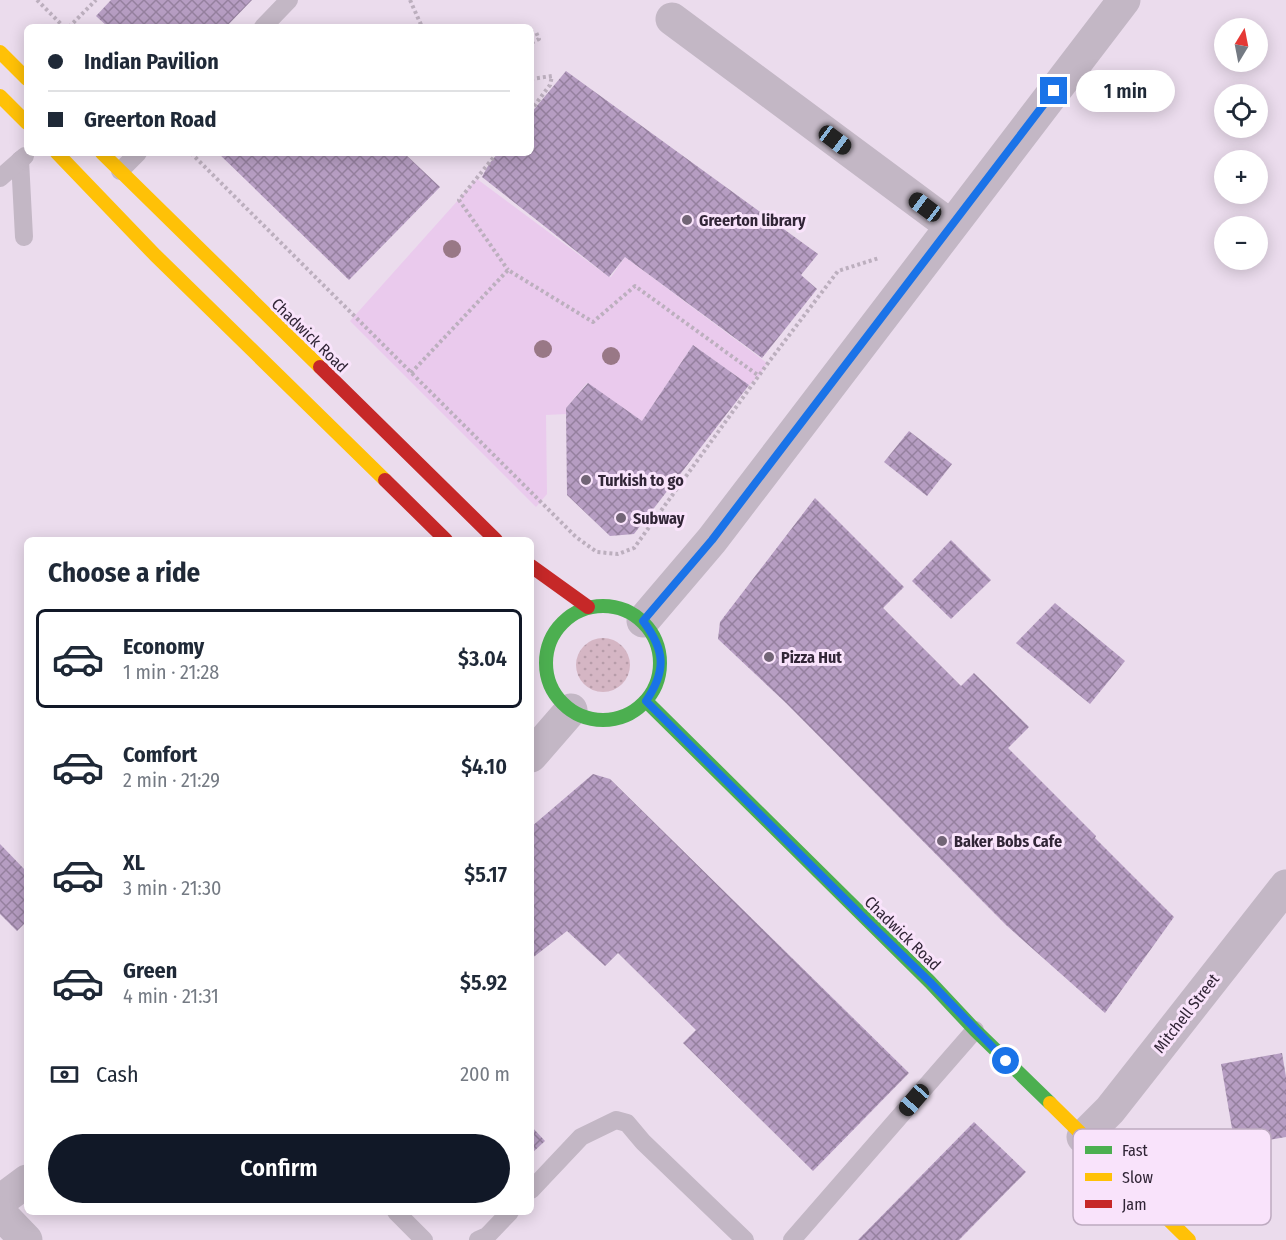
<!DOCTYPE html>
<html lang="en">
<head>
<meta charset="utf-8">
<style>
  body { margin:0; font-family:"Fira Sans Condensed",sans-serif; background:#f2f2f3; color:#1f2937; height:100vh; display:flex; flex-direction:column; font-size:22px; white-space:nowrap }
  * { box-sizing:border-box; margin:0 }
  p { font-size:20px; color:#747a83 }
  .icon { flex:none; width:33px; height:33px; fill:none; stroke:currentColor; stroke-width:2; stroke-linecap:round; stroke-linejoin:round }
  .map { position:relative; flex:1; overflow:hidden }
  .panel { position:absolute; left:24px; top:537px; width:510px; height:678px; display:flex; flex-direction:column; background:#fff; border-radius:9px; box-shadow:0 3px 15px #0003 }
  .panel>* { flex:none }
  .guide { position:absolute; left:24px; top:24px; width:510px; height:132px; border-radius:9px; box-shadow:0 3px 15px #0003; display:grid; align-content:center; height:132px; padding:0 24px; background:#fff }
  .needle { width:39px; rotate:10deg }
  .controls { position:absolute; left:1214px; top:18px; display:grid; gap:12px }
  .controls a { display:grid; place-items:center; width:54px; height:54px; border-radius:50%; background:#fff; box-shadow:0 3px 15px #0003; font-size:30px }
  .end { position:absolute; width:27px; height:27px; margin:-14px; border:8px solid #1a73e8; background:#fff; box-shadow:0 0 0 3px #fff }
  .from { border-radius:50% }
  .bubble { position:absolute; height:42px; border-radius:21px; background:#fff; box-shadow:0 3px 15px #0003; font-size:20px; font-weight:600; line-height:42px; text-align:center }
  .car { position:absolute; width:18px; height:36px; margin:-18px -9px; border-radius:8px; box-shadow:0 0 4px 2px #0007; background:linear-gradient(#222 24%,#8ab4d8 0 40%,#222 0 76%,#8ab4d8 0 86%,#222 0) }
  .guide b { display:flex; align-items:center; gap:21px; height:57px; font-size:22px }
  .guide b+b { border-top:2px solid #e0e1e3 }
  .guide i { width:15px; height:15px; background:#1f2937 }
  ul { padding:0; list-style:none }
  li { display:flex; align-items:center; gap:18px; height:99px; margin:0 12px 9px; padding:0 12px; border:3px solid transparent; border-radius:9px }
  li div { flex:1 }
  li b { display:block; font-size:22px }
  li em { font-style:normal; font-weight:600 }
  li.selected { border-color:#111827 }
  li>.icon { width:54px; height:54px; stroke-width:1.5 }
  h2 { padding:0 24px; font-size:27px; line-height:72px }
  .pay { display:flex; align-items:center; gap:15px; height:66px; padding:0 24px; font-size:22px }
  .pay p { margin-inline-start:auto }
  .action { display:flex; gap:12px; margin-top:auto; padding:12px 24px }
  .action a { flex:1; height:69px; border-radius:36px; background:#111827; color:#fff; font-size:24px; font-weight:600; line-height:69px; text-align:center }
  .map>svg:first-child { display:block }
  .garden { fill:url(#garden-dots) }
  .plaza { fill:#eacaed }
  .building { fill:url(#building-cross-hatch) }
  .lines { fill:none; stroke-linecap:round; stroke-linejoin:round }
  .path { stroke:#bcafbe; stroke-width:4; stroke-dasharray:3 3; stroke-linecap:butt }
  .lane { stroke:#c3b7c5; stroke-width:18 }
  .street { stroke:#c3b7c5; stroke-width:33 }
  .fast { stroke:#4caf50; stroke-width:14 }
  .slow { stroke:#ffc107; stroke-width:14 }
  .jam { stroke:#c62828; stroke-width:14 }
  .tree { fill:#997886 }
  .route { stroke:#1a73e8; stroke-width:8 }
  .poi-dot { fill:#726576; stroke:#f9e3fb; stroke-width:2 }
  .labels { text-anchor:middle; stroke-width:6; stroke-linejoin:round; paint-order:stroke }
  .poi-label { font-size:16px; font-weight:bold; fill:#312536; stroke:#f9e3fb; text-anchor:start }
  .street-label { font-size:16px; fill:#312536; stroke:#f9e3fb }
  .key { fill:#f9e3fb; stroke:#bdaac0; stroke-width:1.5 }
  .key-label { font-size:16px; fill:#312536 }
</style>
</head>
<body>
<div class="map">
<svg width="1286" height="1240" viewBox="0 0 1286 1240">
  <defs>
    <pattern id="garden-dots" width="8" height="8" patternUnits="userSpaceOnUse" patternTransform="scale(1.5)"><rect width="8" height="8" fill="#d5b6c4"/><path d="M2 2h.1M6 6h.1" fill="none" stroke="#b79ca9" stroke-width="1.8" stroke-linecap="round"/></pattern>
    <pattern id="building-cross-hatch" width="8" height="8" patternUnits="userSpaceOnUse" patternTransform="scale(1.5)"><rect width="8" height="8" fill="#b69dc2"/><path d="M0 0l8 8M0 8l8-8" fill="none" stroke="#95809e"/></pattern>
  </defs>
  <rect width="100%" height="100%" fill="#ebdced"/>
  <circle class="garden" cx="603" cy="665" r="27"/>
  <path class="plaza" d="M477 179 609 277H611L625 257 767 363 759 376 749 385 693 345 642 421 587 383 566 408V414L546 415 547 494 536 507 350 321Z"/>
  <g class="building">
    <path d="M111 0H252L226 27H108L96 16Z"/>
    <path d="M566 71 818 254 801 275 817 289 762 358 625 257 609 277 482 177 489 164 498 153H531V113Z"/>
    <path d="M218 153H404L440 187 349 280Z"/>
    <path d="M693 345 749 385 634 534 610 536 567 495 566 408 588 383 642 421Z"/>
    <path d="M909 431 952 464 927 496 884 462Z"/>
    <path d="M815 498 904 587 883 608 961 686 974 673 1029 727 1008 748 1096 836 1095 838 1174 917 1105 1013 1006 925 786 703 718 639 720 622Z"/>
    <path d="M951 540 991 580 951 619 912 581Z"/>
    <path d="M1055 603 1125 661 1090 704 1016 643Z"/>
    <path d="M593 774 610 779 909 1073 813 1171 683 1043 696 1030 618 953 605 966 567 931 531 959V827Z"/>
    <path d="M0 844 27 872V921L17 931 0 914Z"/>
    <path d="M1282 1053 1286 1077V1137L1235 1146 1221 1064Z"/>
    <path d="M974 1122 1026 1172 959 1240H858Z"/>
    <path d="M531 1126 545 1141 531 1154Z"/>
  </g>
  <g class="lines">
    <g class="path">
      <path d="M37 0 64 27"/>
      <path d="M410 0 422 27"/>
      <path d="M69 27 96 0"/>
      <path d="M531 32H536L539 39 531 43"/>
      <path d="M531 79 552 76 550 85 531 110"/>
      <path d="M191 153 576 537 597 552 618 554 634 548 768 363 838 271 879 258"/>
      <path d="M497 153 459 200 508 270"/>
      <path d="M411 373 508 270 593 322 635 286 759 376"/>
    </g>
    <g class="lane">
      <path d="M263 27 289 0"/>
      <path d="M20 160 24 237"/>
      <path d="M120 171 138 153"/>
      <path d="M0 178 25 156"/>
      <path d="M531 1190 581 1137 616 1120 627 1123 643 1142 745 1240"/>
      <path d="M396 1212 424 1240"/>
      <path d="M478 1240 487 1236 510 1212"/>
      <path d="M792 1240 975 1030"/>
    </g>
    <g class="street">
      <path d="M672 19 951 226"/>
      <path d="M643 621 712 540 1124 0"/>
      <path d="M531 756 571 710"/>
      <path d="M1083 1137 1110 1110 1286 886"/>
      <path d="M0 1201 27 1181"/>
      <path d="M0 1213 26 1240"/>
    </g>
    <g class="fast">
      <circle cx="603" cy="663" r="57"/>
      <path d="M646 701 930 982 975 1030 1050 1103"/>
    </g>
    <g class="slow">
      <path d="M0 52 27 79"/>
      <path d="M0 96 27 123"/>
      <path d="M57 153 155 255 385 480"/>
      <path d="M102 153 320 367"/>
      <path d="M1050 1103 1189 1240"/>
    </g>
    <g class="jam">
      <path d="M320 367 496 540"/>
      <path d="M385 480 446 540"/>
      <path d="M531 566 588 607"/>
    </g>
  </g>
  <g class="tree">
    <circle cx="452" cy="249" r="9"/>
    <circle cx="543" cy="349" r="9"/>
    <circle cx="611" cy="356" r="9"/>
  </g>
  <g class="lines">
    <path class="route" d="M1006 1061 930 982 865 919 646 701C667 670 665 650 643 621L712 540 1054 91"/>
  </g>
  <g class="poi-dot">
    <circle cx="687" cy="220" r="6"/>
    <circle cx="586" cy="480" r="6"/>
    <circle cx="621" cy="518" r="6"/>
    <circle cx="769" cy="657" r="6"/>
    <circle cx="942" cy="841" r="6"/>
  </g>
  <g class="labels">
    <g class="poi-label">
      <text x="699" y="226">Greerton library</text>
      <text x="598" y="486">Turkish to go</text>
      <text x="633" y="524">Subway</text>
      <text x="781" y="663">Pizza Hut</text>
      <text x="954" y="847">Baker Bobs Cafe</text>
    </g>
    <g class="street-label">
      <text transform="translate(310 335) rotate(44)" y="6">Chadwick Road</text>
      <text transform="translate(903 933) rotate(44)" y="6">Chadwick Road</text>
      <text transform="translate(1186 1013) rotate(-52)" y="6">Mitchell Street</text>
    </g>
  </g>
  <rect x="1073" y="1129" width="198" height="96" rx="9" class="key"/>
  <rect x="1085" y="1146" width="27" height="8" fill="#4caf50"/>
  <rect x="1085" y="1173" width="27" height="8" fill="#ffc107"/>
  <rect x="1085" y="1200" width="27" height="8" fill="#c62828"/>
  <g class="key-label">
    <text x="1122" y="1156">Fast</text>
    <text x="1122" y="1183">Slow</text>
    <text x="1122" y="1210">Jam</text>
  </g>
</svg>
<div class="controls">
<a><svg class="needle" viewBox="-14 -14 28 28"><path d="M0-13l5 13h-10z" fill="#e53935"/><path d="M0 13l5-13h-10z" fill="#747a83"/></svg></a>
<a><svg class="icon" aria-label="locate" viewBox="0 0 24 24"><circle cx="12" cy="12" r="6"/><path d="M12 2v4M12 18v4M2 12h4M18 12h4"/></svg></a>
<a>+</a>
<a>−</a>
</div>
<i class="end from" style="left:1006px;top:1061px"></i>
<i class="end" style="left:1054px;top:91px"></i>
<div class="bubble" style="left:1076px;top:70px;width:99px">1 min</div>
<i class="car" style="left:835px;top:140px;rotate:127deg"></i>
<i class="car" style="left:925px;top:207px;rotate:307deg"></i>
<i class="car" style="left:914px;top:1100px;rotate:221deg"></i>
<div class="guide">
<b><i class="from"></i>Indian Pavilion</b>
<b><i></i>Greerton Road</b>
</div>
<section class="panel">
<h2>Choose a ride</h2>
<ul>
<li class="selected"><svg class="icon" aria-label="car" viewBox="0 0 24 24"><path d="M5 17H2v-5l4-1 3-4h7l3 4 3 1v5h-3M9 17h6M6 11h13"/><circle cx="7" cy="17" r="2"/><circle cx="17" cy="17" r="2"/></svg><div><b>Economy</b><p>1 min · 21:28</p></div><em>$3.04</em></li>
<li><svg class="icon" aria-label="car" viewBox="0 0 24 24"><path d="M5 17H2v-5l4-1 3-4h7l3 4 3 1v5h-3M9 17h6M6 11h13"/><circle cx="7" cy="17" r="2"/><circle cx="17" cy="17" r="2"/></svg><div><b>Comfort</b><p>2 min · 21:29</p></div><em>$4.10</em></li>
<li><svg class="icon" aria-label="car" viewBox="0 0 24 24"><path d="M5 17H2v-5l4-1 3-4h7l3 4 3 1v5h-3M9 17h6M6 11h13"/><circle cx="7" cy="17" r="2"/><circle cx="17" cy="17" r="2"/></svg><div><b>XL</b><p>3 min · 21:30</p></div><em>$5.17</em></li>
<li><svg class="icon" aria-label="car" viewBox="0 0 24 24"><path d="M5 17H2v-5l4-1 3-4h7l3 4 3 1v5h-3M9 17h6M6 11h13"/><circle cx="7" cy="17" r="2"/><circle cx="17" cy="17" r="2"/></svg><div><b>Green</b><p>4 min · 21:31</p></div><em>$5.92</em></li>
</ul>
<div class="pay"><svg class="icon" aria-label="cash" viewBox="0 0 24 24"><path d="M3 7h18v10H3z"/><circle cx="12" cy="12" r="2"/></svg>Cash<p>200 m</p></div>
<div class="action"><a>Confirm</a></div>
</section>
</div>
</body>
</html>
